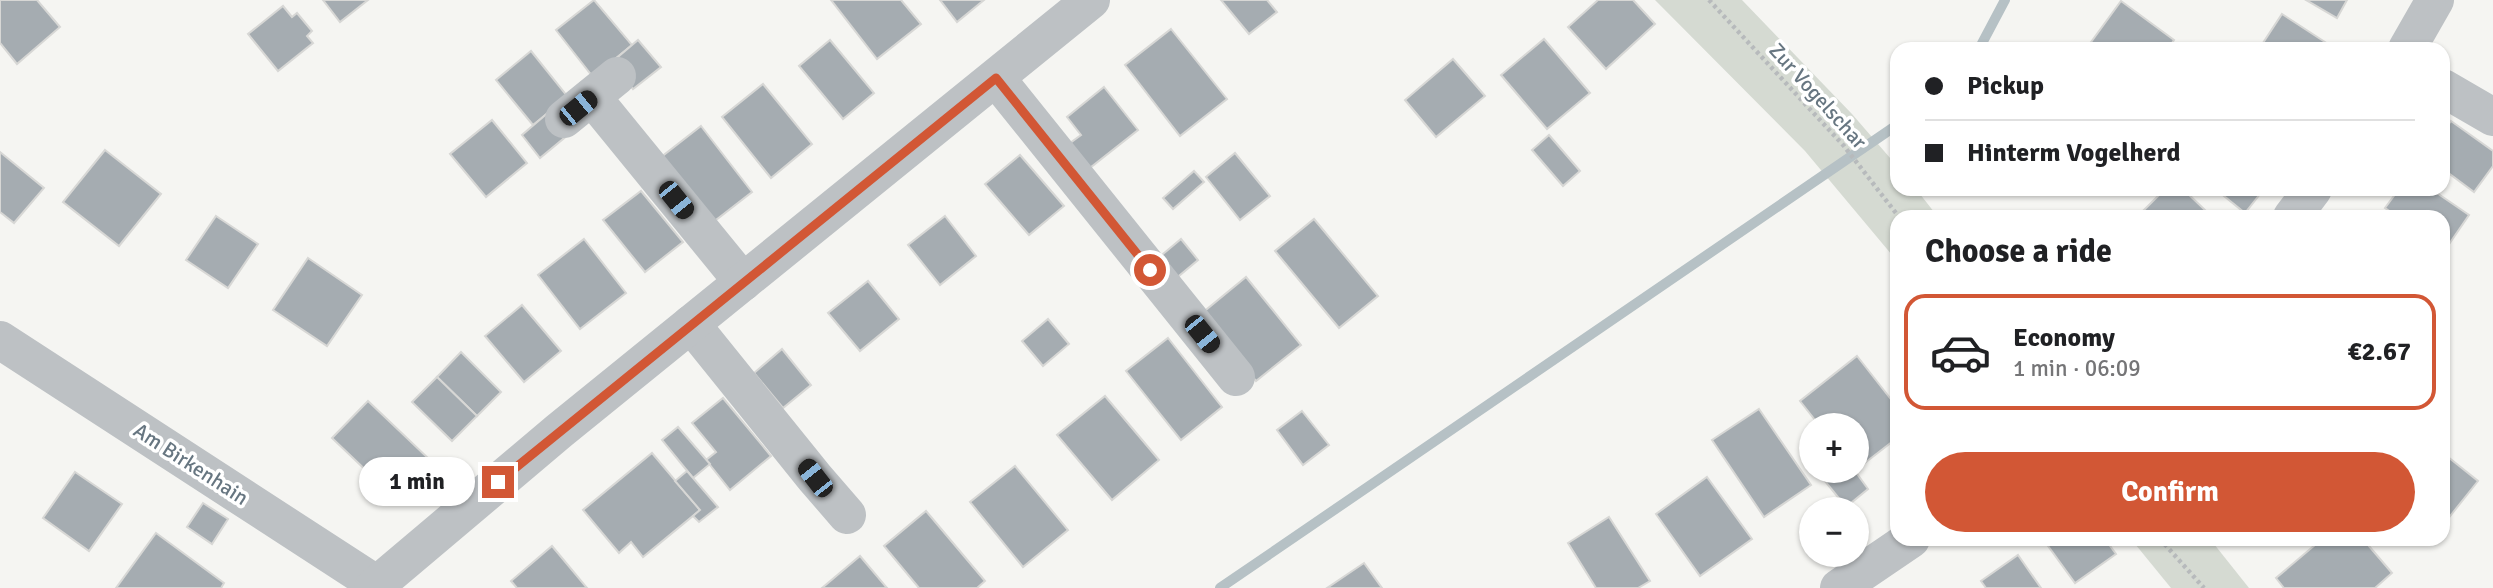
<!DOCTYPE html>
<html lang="en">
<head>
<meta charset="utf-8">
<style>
  body { margin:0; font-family:Signika,sans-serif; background:#f6f6f6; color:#202124; height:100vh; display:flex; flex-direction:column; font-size:26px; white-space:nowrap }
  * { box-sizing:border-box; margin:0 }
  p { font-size:23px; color:#757577 }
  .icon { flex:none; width:38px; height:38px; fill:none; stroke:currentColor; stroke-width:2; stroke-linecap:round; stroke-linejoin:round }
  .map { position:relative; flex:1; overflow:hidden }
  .side { position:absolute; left:1890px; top:210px; width:560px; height:336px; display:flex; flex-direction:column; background:#fff; border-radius:21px; box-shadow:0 2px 5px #0004 }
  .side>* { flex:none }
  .banner { position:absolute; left:1890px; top:42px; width:560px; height:154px; border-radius:21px; box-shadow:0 2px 5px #0004; display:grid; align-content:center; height:154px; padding:0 35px; background:#fff }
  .buttons { position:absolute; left:1799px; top:413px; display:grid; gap:14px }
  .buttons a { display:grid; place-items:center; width:70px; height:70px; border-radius:50%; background:#fff; box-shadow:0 2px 5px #0004; font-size:35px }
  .end { position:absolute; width:32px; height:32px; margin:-16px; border:9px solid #d25735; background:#fff; box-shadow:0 0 0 4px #fff }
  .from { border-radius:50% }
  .bubble { position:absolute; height:49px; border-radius:24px; background:#fff; box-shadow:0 2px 5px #0004; font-size:23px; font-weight:700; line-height:49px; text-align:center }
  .car { position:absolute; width:21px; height:42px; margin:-21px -10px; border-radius:9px; box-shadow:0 0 5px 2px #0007; background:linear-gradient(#222 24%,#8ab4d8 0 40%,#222 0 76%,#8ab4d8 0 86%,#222 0) }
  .banner b { display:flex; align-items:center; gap:24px; height:66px; font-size:26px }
  .banner b+b { border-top:2px solid #e0e0e0 }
  .banner i { width:18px; height:18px; background:#202124 }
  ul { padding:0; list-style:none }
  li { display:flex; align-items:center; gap:21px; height:116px; margin:0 14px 10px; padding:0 21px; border:4px solid transparent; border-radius:21px }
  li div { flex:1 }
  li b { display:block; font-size:26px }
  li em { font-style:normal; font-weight:700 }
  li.current { border-color:#d25735 }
  li>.icon { width:63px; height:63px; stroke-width:1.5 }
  h2 { padding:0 35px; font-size:32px; line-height:84px }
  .button { display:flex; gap:14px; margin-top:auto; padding:14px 35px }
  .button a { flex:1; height:80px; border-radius:42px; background:#d25735; color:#fff; font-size:28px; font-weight:700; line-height:80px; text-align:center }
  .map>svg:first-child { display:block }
  .green { fill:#d5dad2 }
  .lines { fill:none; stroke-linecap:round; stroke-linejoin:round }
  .stream { stroke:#b6c1c5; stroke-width:10 }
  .building { fill:#a5acb1; stroke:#d7d7d5; stroke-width:2 }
  .path { stroke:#b7babc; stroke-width:4.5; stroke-dasharray:3.5 3.5; stroke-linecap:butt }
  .minor { stroke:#bdc1c4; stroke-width:38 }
  .route { stroke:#d25735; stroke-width:9 }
  .labels { text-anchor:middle; stroke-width:7; stroke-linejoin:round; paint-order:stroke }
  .street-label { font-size:21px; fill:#677681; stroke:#fff }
</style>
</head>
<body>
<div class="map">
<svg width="2493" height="588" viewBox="0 0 2493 588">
  <rect width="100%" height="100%" fill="#f5f5f2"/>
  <g class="green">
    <path d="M1655 0H1742L1852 114 1897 166V189H1916L1938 217H1897V261L1805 151Z"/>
    <path d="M2131 539H2210L2249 588H2171Z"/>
  </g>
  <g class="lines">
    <g class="stream">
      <path d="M1979 49 2005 0"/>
      <path d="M1220 588 1897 125"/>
    </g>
  </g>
  <g class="building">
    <path d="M0 0H37L60 27 17 64 0 43Z"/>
    <path d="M323 0H368L340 22Z"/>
    <path d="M594 0 632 45 593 77 556 30Z"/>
    <path d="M831 0H901L921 24 877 59Z"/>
    <path d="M940 0H984L957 22Z"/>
    <path d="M1221 0H1267L1277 12 1249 34Z"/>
    <path d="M1598 0H1633L1655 24 1606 69 1568 27Z"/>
    <path d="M2306 0H2347L2337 18Z"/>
    <path d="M2121 1 2174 40 2168 49H2086Z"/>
    <path d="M283 6 292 17 297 13 312 31 307 36 313 43 278 71 248 34Z"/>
    <path d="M2282 14 2328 44 2325 49H2259Z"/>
    <path d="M1171 29 1227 99 1180 136 1125 65Z"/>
    <path d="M1544 39 1590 93 1547 129 1501 75Z"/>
    <path d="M638 40 661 67 633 89 612 62Z"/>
    <path d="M830 40 874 93 843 119 799 66Z"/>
    <path d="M531 51 568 97 533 125 496 80Z"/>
    <path d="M1453 59 1485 96 1436 137 1405 100Z"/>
    <path d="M763 84 812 144 771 178 722 117Z"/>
    <path d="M1104 87 1138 130 1086 171 1066 146 1081 135 1067 117Z"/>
    <path d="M550 111 569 134 540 158 522 135Z"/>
    <path d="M492 120 527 163 486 197 450 154Z"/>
    <path d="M2451 121 2493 151V166L2474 192 2443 169V132Z"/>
    <path d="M701 126 752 192 712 223 660 158Z"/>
    <path d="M1549 135 1580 171 1563 186 1532 150Z"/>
    <path d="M105 150 161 194 119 246 63 202Z"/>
    <path d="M0 152 44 188 14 223 0 212Z"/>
    <path d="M1235 153 1270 196 1240 220 1206 177Z"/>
    <path d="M1020 155 1064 206 1029 235 985 184Z"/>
    <path d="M1194 171 1204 182 1173 209 1163 198Z"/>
    <path d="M2165 189H2183L2206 211 2200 217H2140L2139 215Z"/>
    <path d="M2229 189H2264L2245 213 2224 196Z"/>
    <path d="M2399 189H2431L2469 215 2445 250 2443 217H2398L2385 208Z"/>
    <path d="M641 191 683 242 645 272 603 220Z"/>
    <path d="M216 216 258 244 228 288 186 260Z"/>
    <path d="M945 216 976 256 940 285 908 245Z"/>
    <path d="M1314 219 1378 296 1339 328 1275 251Z"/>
    <path d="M584 239 626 293 580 329 538 275Z"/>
    <path d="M1181 239 1198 260 1174 280 1157 259Z"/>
    <path d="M308 258 362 295 327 346 273 310Z"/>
    <path d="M1246 277 1301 345 1256 381 1201 314Z"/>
    <path d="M868 281 899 319 860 351 828 313Z"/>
    <path d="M522 305 561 351 524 382 485 336Z"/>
    <path d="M1048 319 1069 344 1043 366 1022 341Z"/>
    <path d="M1168 338 1222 407 1181 440 1126 371Z"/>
    <path d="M782 349 811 385 783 408 754 373Z"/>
    <path d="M461 352 501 392 477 416 437 377Z"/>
    <path d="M1857 356 1897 407V438L1857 469V425H1819L1800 401Z"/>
    <path d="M437 377 477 416 452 441 412 402Z"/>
    <path d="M1105 396 1159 460 1112 500 1057 435Z"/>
    <path d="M723 398 771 456 730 490 706 460 716 452 692 423Z"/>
    <path d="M368 401 430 460 394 497 332 438Z"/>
    <path d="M1759 409 1811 485 1764 517 1712 440Z"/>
    <path d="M1302 411 1329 445 1303 465 1277 430Z"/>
    <path d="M678 427 710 464 693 478 662 440Z"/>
    <path d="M652 453 700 510 643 557 631 542 619 553 583 510Z"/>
    <path d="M2443 453 2478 481 2443 525Z"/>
    <path d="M1015 466 1068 530 1023 567 970 502Z"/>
    <path d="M687 471 718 507 699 522 693 516 700 510 675 481Z"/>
    <path d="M1836 471H1855L1868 489 1846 507 1824 480Z"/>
    <path d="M75 472 122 504 89 551 43 518Z"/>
    <path d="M1707 477 1752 539 1700 576 1656 514Z"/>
    <path d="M203 503 228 519 212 544 187 527Z"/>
    <path d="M926 511 985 581 977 588H919L884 546Z"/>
    <path d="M1609 517 1650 581 1638 588H1596L1568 543Z"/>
    <path d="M156 533 224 583 221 588H116Z"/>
    <path d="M2043 539H2105L2116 554 2075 583Z"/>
    <path d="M2322 539H2363L2392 573 2375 588H2284L2276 578Z"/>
    <path d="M552 546 587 588H517L511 581Z"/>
    <path d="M2018 555 2041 588H1986L1981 581Z"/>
    <path d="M860 556 887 588H822Z"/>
    <path d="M1364 563 1382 588H1327Z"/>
  </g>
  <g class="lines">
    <g class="path">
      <path d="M1709 0 1844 146 1899 217"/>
      <path d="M2160 539 2204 588"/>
    </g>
    <g class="minor">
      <path d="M2407 49 2435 0"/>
      <path d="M996 78 1236 377"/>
      <path d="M2443 88 2493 117"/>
      <path d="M592 97 743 282"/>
      <path d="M564 119 617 76"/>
      <path d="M2292 217 2313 189"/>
      <path d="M691 324 815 478 847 515"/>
      <path d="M0 340 382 588"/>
      <path d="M373 588 559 431 1091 0"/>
      <path d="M1839 588 1911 539"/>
    </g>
  </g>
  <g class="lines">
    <path class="route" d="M498 482 996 78 1150 270"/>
  </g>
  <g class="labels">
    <g class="street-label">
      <text transform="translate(1818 96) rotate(48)" y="7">Zur Vogelschar</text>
      <text transform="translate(191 464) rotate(33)" y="7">Am Birkenhain</text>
    </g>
  </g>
</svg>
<div class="buttons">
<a>+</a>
<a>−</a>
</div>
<i class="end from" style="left:1150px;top:270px"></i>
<i class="end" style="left:498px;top:482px"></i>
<div class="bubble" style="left:359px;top:457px;width:116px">1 min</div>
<i class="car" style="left:578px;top:108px;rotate:51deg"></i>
<i class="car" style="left:676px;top:200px;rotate:141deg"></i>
<i class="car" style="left:1202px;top:334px;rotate:141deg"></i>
<i class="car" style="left:815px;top:478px;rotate:322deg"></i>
<div class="banner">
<b><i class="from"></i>Pickup</b>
<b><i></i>Hinterm Vogelherd</b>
</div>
<section class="side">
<h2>Choose a ride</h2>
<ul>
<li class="current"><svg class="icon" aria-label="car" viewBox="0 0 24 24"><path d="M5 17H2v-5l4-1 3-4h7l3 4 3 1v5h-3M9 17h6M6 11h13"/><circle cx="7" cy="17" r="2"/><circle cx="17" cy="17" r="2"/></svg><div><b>Economy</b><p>1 min · 06:09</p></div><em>€2.67</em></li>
</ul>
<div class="button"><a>Confirm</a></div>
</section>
</div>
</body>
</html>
